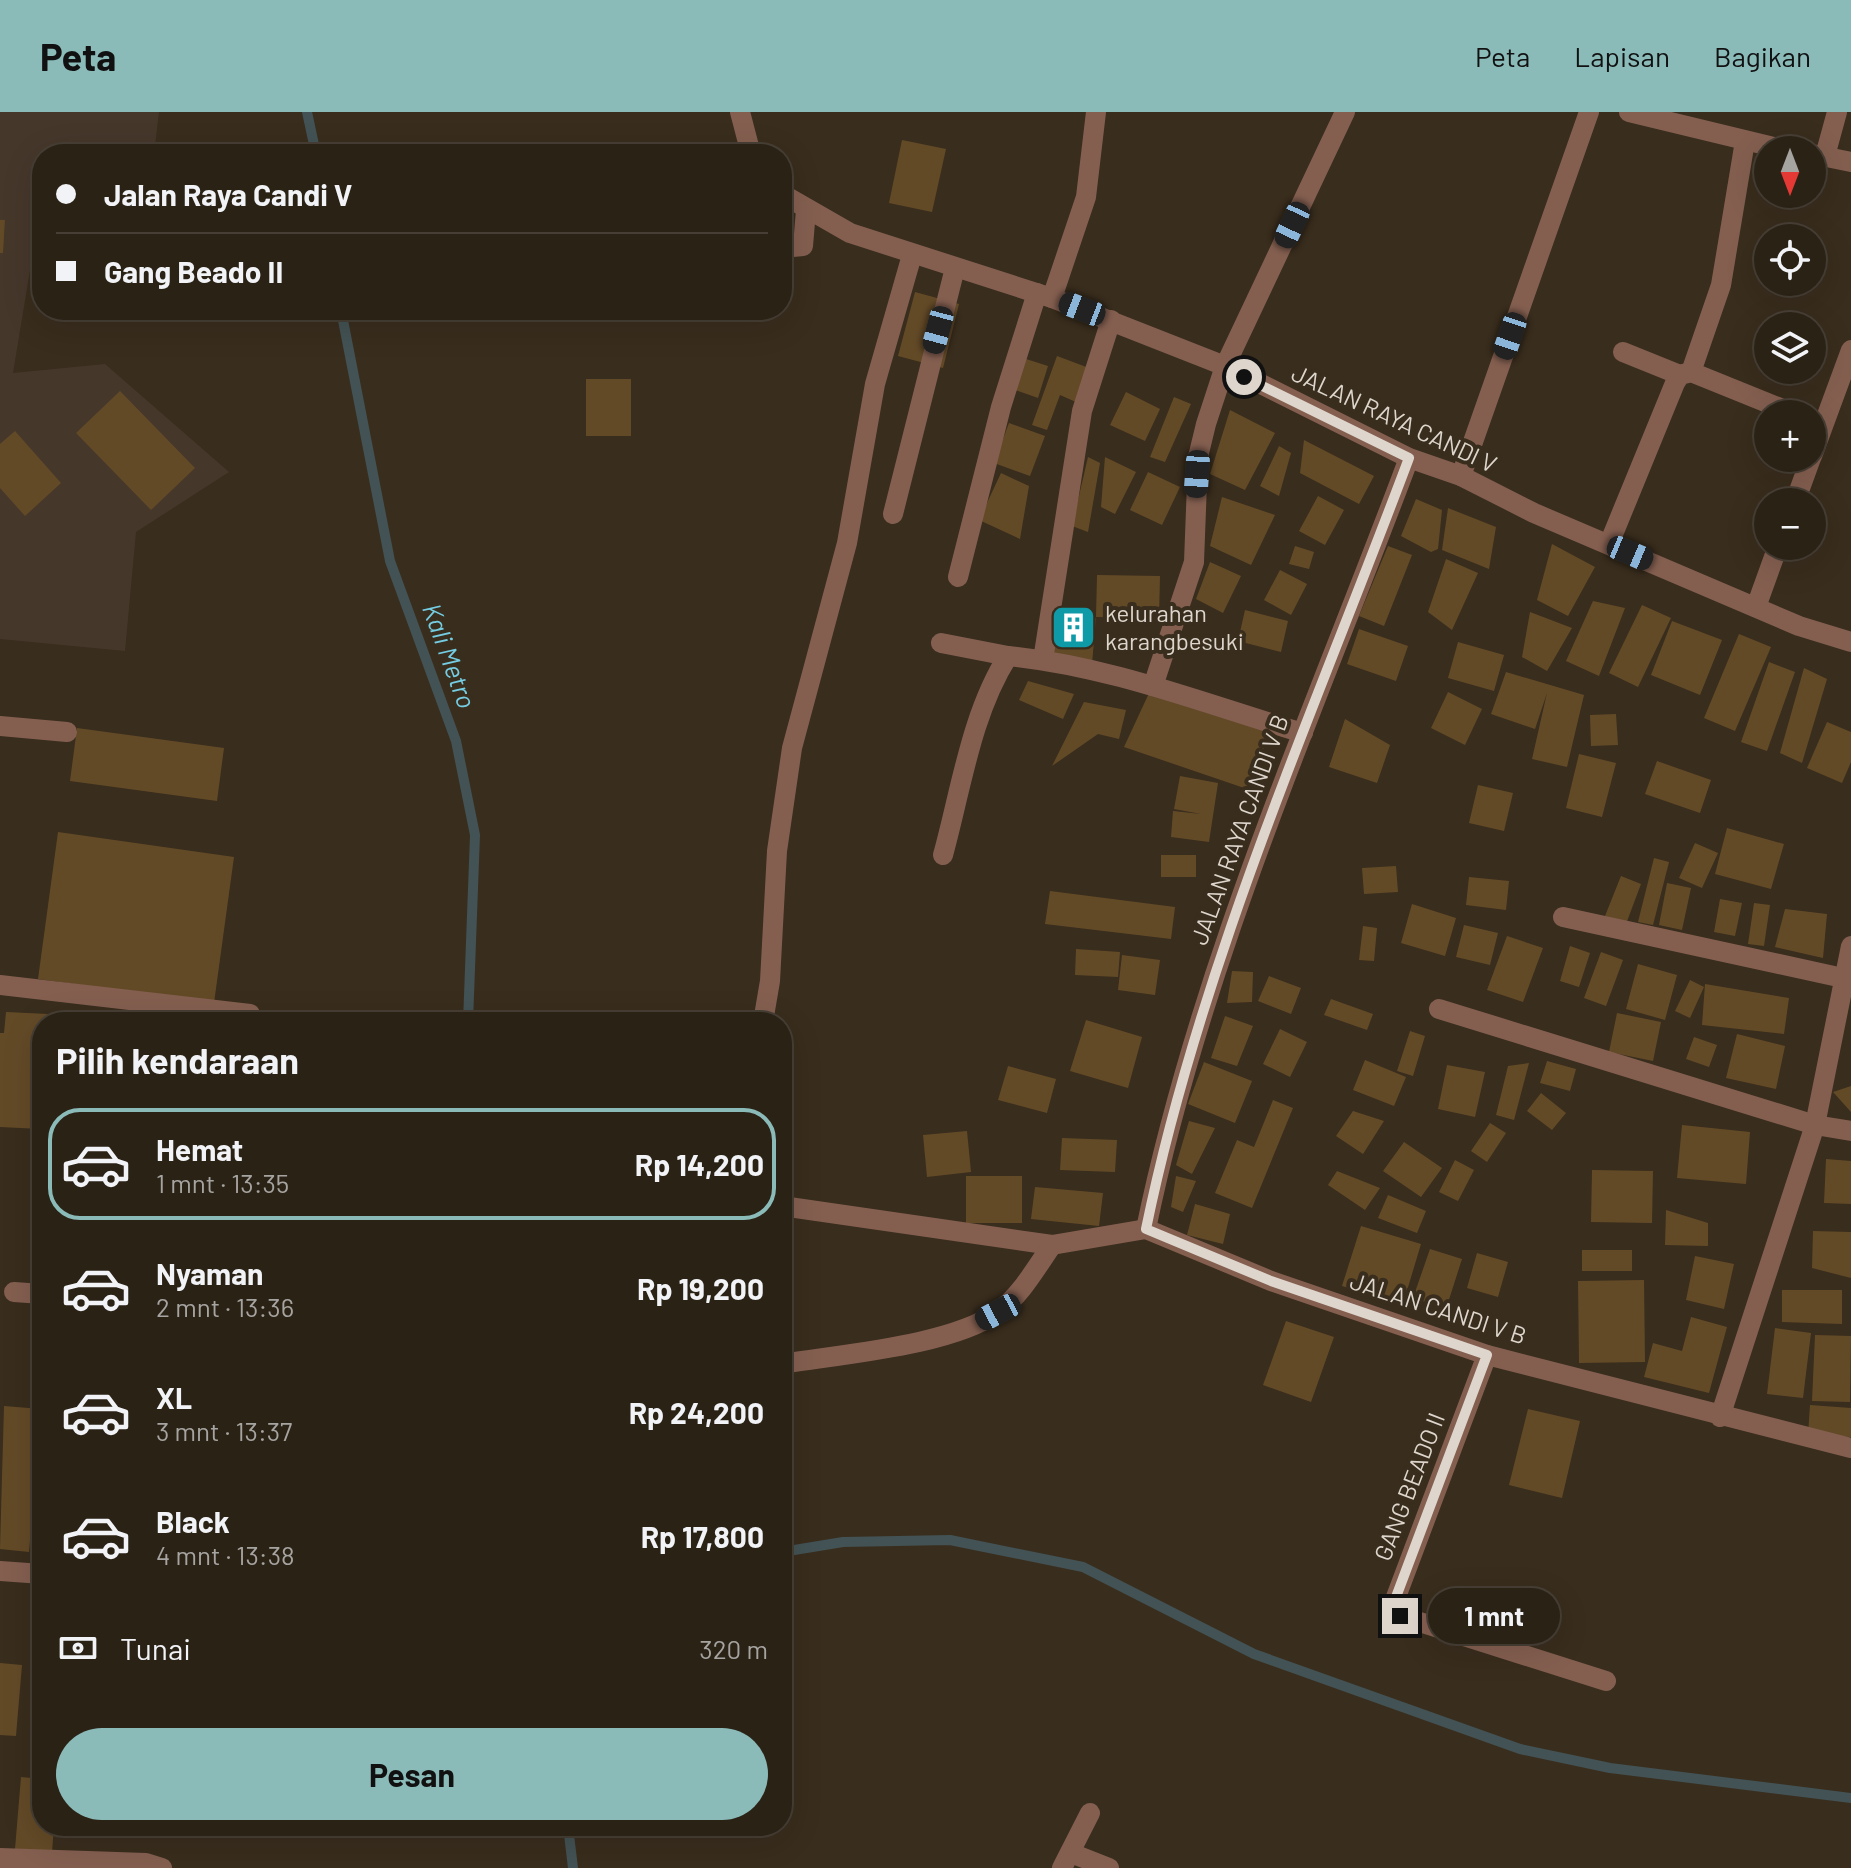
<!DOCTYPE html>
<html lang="id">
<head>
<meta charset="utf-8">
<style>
  body { margin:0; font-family:Barlow,sans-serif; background:#332a1f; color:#f1f3f6; height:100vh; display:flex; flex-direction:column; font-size:30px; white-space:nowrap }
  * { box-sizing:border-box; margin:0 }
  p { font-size:26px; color:#a6a4a1 }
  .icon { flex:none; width:44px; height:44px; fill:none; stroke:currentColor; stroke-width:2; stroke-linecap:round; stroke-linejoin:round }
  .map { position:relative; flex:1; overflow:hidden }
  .drawer { position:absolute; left:32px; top:900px; width:760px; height:824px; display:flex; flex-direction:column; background:#2b2216; border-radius:32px; box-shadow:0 8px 32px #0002,0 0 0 2px #473f35 }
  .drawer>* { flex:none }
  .top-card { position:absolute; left:32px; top:32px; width:760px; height:176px; border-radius:32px; box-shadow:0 8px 32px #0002,0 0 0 2px #473f35; display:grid; align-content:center; height:176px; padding:0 24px; background:#2b2216 }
  .needle { width:52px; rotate:180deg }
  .fabs { position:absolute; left:1754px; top:24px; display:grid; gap:16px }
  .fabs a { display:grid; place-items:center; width:72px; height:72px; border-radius:50%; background:#2b2216; box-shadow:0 8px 32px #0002,0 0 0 2px #473f35; font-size:40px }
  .end { position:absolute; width:36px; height:36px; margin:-18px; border:10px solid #ded6cc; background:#111; box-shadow:0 0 0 4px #111 }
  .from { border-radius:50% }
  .bubble { position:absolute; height:56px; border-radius:28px; background:#2b2216; box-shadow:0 8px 32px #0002,0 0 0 2px #473f35; font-size:26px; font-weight:700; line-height:56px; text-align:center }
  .car { position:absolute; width:24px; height:48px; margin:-24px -12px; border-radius:10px; box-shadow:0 0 6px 2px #0007; background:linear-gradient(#222 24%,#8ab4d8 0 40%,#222 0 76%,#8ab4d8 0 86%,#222 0) }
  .top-card b { display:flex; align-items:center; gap:28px; height:76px; font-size:30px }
  .top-card b+b { border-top:2px solid #473f35 }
  .top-card i { width:20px; height:20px; background:#f1f3f6 }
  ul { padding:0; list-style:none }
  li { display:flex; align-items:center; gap:24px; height:112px; margin:0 16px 12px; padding:0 8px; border:4px solid transparent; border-radius:32px }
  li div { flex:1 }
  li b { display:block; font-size:30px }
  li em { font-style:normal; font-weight:700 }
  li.on { border-color:#8bbbb9 }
  li>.icon { width:72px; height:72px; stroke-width:1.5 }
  h2 { padding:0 24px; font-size:36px; line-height:96px }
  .pay { display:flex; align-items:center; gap:20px; height:88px; padding:0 24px; font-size:30px }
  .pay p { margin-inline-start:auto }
  .cta { display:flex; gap:16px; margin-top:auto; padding:16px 24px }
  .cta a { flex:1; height:92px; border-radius:48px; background:#8bbbb9; color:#111; font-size:32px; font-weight:700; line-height:92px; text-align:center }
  header { display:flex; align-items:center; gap:48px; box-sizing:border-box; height:112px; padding:0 40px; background:#8bbbb9; color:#111 }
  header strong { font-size:38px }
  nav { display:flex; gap:44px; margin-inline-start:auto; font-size:28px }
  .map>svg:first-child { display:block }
  .education { fill:#46372b }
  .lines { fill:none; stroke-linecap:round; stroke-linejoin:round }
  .stream { stroke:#435254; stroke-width:10 }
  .building { fill:#634a27 }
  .service { stroke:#845f50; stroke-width:20 }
  .minor { stroke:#845f50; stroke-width:20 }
  .route { stroke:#ded6cc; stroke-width:10 }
  .labels { text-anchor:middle; stroke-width:8; stroke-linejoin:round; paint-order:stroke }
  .street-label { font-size:24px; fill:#ded6cc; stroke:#392d1d }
  .poi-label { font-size:24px; fill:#ded6cc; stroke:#392d1d; text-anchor:start }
  .water-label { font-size:26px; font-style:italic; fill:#75cde3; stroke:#392d1d }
</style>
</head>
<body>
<header>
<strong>Peta</strong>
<nav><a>Peta</a><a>Lapisan</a><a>Bagikan</a></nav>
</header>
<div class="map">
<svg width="1851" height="1756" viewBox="0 0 1851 1756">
  <rect width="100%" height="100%" fill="#392d1d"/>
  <path class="education" d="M0 0H159L154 42H42V116H37L13 261 105 252 229 360 136 420 125 539 0 527Z"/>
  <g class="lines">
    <g class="stream">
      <path d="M307 0 316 42"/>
      <path d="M341 198 390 449 456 629 475 723 468 910"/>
      <path d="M782 1440 843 1430 950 1428 1083 1455 1254 1542 1520 1637 1610 1656 1851 1686"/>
      <path d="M568 1714 573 1756"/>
    </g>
  </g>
  <g class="building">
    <path d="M902 28 946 37 932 100 889 91Z"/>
    <path d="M0 108H5L3 141H0Z"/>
    <path d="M915 180 959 192 943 256 898 244Z"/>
    <path d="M1014 243 1048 254 1038 286 1004 274Z"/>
    <path d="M1057 244 1089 256 1076 290 1060 283 1047 318 1032 313Z"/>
    <rect x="586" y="267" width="45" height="57"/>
    <path d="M120 279 195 356 151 398 76 321Z"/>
    <path d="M1126 280 1160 297 1145 329 1110 313Z"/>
    <path d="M1174 285 1191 292 1165 350 1150 345Z"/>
    <path d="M1230 298 1275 321 1245 378 1210 362Z"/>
    <path d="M1009 311 1045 324 1030 364 994 351Z"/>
    <path d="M15 319 61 371 25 404 0 376V332Z"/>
    <path d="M1304 328 1374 364 1359 392 1300 361Z"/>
    <path d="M1279 334 1291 341 1279 384 1260 374Z"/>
    <path d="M1088 345 1100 351 1088 420 1072 414Z"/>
    <path d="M1105 345 1136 360 1115 402 1101 395Z"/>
    <path d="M1148 360 1180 375 1162 413 1130 398Z"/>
    <path d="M1001 361 1029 374 1020 427 979 408Z"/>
    <path d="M1318 384 1344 398 1325 433 1299 419Z"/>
    <path d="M1222 385 1275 403 1251 453 1210 434Z"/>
    <path d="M1416 387 1442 398 1438 437 1431 440 1401 424Z"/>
    <path d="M1448 396 1496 415 1489 457 1442 438Z"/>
    <path d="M1552 432 1595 455 1568 504 1537 488Z"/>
    <path d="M1295 434 1314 440 1309 457 1289 452Z"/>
    <path d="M1388 434 1412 443 1384 514 1359 504Z"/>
    <path d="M1446 447 1478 461 1452 518 1428 500Z"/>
    <path d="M1210 450 1241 464 1223 501 1196 487Z"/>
    <path d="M1280 458 1307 472 1291 503 1264 488Z"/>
    <path d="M1097 463 1160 464 1159 506 1096 505Z"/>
    <path d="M1593 489 1625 496 1599 564 1566 549Z"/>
    <path d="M1642 493 1671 506 1638 575 1609 561Z"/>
    <path d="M1054 497 1096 506 1092 552 1052 546Z"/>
    <path d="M1245 498 1288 509 1281 540 1238 529Z"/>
    <path d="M1530 500 1572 516 1547 559 1522 545Z"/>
    <path d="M1672 509 1722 528 1700 583 1651 563Z"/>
    <path d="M1359 517 1408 534 1396 569 1347 552Z"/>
    <path d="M1739 522 1771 535 1735 619 1704 606Z"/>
    <path d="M1458 530 1504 543 1494 579 1448 566Z"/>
    <path d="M1769 550 1795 560 1767 639 1741 630Z"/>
    <path d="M1804 556 1827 567 1802 651 1780 641Z"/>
    <path d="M1506 560 1584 583 1567 655 1532 647 1547 581 1535 617 1491 602Z"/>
    <path d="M1028 569 1074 582 1063 607 1019 588Z"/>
    <path d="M1150 579 1270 618 1250 678 1124 635Z"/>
    <path d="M1448 580 1482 597 1465 633 1431 616Z"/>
    <path d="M1084 590 1126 598 1119 627 1098 622 1052 654Z"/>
    <path d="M1616 602 1618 633 1591 634 1590 603Z"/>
    <path d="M1345 607 1390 633 1377 671 1329 655Z"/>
    <path d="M1827 610 1851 620V650L1842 671 1807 656Z"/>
    <path d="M77 616 224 636 217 689 70 669Z"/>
    <path d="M1579 642 1616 651 1602 705 1566 696Z"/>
    <path d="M1657 649 1711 668 1700 701 1645 682Z"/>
    <path d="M1180 664 1218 671 1209 730 1171 725 1173 699 1201 702 1174 697Z"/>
    <path d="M1478 673 1513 681 1504 719 1469 711Z"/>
    <path d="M1727 716 1784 732 1771 777 1715 762Z"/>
    <path d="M58 720 234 745 214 891 38 867Z"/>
    <path d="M1695 731 1718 741 1702 776 1679 766Z"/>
    <rect x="1161" y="743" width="35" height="22"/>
    <path d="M1654 746 1669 750 1653 813 1638 810Z"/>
    <path d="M1396 754 1398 780 1364 782 1362 756Z"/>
    <path d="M1621 764 1641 772 1626 812 1605 804Z"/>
    <path d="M1469 765 1509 769 1506 798 1466 793Z"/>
    <path d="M1667 771 1691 776 1682 818 1659 813Z"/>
    <path d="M1050 779 1175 795 1171 827 1045 812Z"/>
    <path d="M1720 787 1742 791 1735 824 1714 820Z"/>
    <path d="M1754 791 1770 793 1764 834 1748 832Z"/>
    <path d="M1412 792 1456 806 1445 844 1401 831Z"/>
    <path d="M1785 797 1827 802 1823 846 1775 835Z"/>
    <path d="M1464 813 1498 821 1490 853 1456 845Z"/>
    <path d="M1363 814 1377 816 1374 849 1359 848Z"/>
    <path d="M1507 824 1543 836 1523 890 1487 878Z"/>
    <path d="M1570 834 1590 841 1579 875 1560 869Z"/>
    <path d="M1076 837 1120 840 1118 865 1075 863Z"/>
    <path d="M1601 840 1623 848 1606 894 1584 886Z"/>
    <path d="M1122 843 1160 848 1155 883 1118 878Z"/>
    <path d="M1638 852 1677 863 1665 908 1626 897Z"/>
    <path d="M1232 859 1253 860 1252 890 1227 891Z"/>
    <path d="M1269 864 1301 876 1291 902 1258 889Z"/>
    <path d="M1690 868 1704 875 1690 906 1675 899Z"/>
    <path d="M1705 872 1789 886 1784 922 1702 913Z"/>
    <path d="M1331 887 1373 902 1367 918 1324 903Z"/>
    <path d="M6 900 48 902 47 910H42L41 1017 0 1015V921H4Z"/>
    <path d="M1617 901 1661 910 1653 949 1609 940Z"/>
    <path d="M1225 904 1253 914 1237 954 1211 946Z"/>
    <path d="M1086 908 1142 925 1128 976 1070 959Z"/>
    <path d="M1280 917 1307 930 1290 965 1263 952Z"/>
    <path d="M1410 919 1425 924 1413 964 1397 959Z"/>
    <path d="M1737 922 1785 934 1776 977 1726 966Z"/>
    <path d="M1694 925 1717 933 1709 955 1686 947Z"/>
    <path d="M1365 948 1406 965 1394 994 1353 978Z"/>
    <path d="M1547 949 1576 957 1570 979 1540 971Z"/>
    <path d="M1204 950 1252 969 1235 1011 1188 992Z"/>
    <path d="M1529 951 1514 1008 1496 1003 1508 954Z"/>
    <path d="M1447 953 1485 960 1475 1005 1438 997Z"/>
    <path d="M1008 954 1056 967 1047 1001 998 988Z"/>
    <path d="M1851 974V1000L1833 980Z"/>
    <path d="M1541 981 1566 1001 1552 1018 1527 999Z"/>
    <path d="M1273 988 1293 996 1252 1096 1215 1081 1237 1028 1254 1035Z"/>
    <path d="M1353 999 1384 1009 1363 1042 1336 1024Z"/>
    <path d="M1189 1009 1215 1016 1192 1062 1176 1053Z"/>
    <path d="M1490 1011 1506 1021 1487 1050 1471 1039Z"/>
    <path d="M1682 1013 1750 1020 1746 1072 1677 1066Z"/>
    <path d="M967 1019 971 1060 927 1065 923 1023Z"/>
    <path d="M1062 1026 1117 1028 1115 1060 1060 1058Z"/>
    <path d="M1404 1030 1442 1056 1421 1085 1383 1059Z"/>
    <path d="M1826 1047 1851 1049V1092L1824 1091Z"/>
    <path d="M1455 1048 1474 1058 1458 1089 1439 1080Z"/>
    <path d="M1592 1058 1653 1059 1652 1111 1591 1110Z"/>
    <path d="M1337 1059 1380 1076 1365 1098 1328 1073Z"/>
    <rect x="966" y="1064" width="56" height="47"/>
    <path d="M1176 1064 1196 1069 1183 1100 1171 1095Z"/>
    <path d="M1035 1075 1103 1081 1099 1114 1031 1107Z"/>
    <path d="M1388 1083 1426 1099 1417 1121 1378 1106Z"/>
    <path d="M1195 1092 1230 1102 1223 1132 1187 1123Z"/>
    <path d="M1666 1098 1708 1111V1134L1665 1133Z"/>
    <path d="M1361 1114 1421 1132 1403 1192 1342 1174Z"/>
    <path d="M1813 1119 1851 1120V1166L1812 1156Z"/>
    <path d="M1430 1137 1462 1147 1446 1197 1413 1186Z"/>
    <rect x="1582" y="1138" width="50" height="21"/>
    <path d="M1477 1141 1508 1150 1498 1185 1467 1176Z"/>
    <path d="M1695 1144 1734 1152 1724 1197 1686 1188Z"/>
    <path d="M1644 1168 1645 1250 1579 1251 1578 1169Z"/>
    <path d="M1782 1178H1842V1212L1782 1210Z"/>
    <path d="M1691 1205 1727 1215 1709 1281 1644 1265 1653 1231 1682 1239Z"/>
    <path d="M1286 1209 1334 1225 1311 1290 1263 1273Z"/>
    <path d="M1775 1216 1811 1221 1803 1286 1767 1282Z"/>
    <path d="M1815 1223 1851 1224 1850 1290 1812 1289Z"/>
    <path d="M1810 1293 1851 1296V1325L1808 1323Z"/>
    <path d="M4 1294 41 1297 29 1440 0 1437Z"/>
    <path d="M1528 1297 1580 1309 1562 1386 1509 1373Z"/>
    <path d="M0 1551 22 1553 16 1624 0 1623Z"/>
    <path d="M21 1665 42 1667V1714H54L52 1740 15 1737Z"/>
  </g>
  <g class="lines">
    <g class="service">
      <path d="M893 402 955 156"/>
      <path d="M958 465 1001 295 1037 181"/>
      <path d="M0 614 67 620"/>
    </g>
    <g class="minor">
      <path d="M740 0 751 42"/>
      <path d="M1629 0 1786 38"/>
      <path d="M1745 29 1721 173 1691 260 1795 302"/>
      <path d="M1812 42 1851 50"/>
      <path d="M1825 44 1837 0"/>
      <path d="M782 82 850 121 1052 186 1225 254 1409 346 1461 364 1534 401 1799 514 1851 530"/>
      <path d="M782 136 803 134 806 98"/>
      <path d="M1052 186 1086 85 1096 0"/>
      <path d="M1623 240 1680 263"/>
      <path d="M1812 344 1851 238"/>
      <path d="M1461 364 1589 0"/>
      <path d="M1795 390 1811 346"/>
      <path d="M1609 432 1675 271 1680 263 1691 260"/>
      <path d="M1756 495 1778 434"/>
      <path d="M941 531 1008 544"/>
      <path d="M1043 548 1082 299 1111 208"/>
      <path d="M1153 574 1194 450 1198 345 1206 312 1225 254 1345 0"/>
      <path d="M943 743C961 678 971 602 1008 544 1110 554 1205 592 1303 621"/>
      <path d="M1563 805 1843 866"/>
      <path d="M0 873 250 902"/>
      <path d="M1439 897 1815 1013 1851 1019"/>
      <path d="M763 910 770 869 777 739 792 636 847 431 875 272 912 143"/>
      <path d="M782 1094 1052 1133 1146 1117"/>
      <path d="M1146 1117C1201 850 1314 600 1409 346"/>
      <path d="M1146 1117 1271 1169 1487 1243 1851 1336"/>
      <path d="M14 1180 42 1182"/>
      <path d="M1487 1243 1396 1485 1397 1500 1407 1506 1606 1569"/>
      <path d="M782 1252C841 1242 950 1234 998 1200 1021 1183 1036 1156 1052 1133"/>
      <path d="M1720 1305 1815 1013 1851 834"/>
      <path d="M0 1459 42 1462"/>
      <path d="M1071 1741 1109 1756"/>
      <path d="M0 1746 146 1751 162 1756"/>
      <path d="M1062 1756 1090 1701"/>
    </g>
  </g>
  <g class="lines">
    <path class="route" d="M1244 265 1409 346C1314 600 1201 850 1146 1117L1271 1169 1487 1243 1396 1485 1400 1504"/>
  </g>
  <defs>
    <symbol id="building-square" viewBox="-11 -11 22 22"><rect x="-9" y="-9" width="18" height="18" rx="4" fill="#0f9aa8" stroke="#392d1d"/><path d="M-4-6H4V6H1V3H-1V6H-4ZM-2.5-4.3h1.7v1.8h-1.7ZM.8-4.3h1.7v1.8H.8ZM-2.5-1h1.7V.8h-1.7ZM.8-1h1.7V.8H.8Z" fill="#fff"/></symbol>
  </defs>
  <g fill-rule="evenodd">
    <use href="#building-square" x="1048" y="490" width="51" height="51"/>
  </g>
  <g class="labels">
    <g class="street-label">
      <text transform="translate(1394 307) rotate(25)" y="8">JALAN RAYA CANDI V</text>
      <text transform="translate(1240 718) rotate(-70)" y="8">JALAN RAYA CANDI V B</text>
      <text transform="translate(1438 1197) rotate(18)" y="8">JALAN CANDI V B</text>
      <text transform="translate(1410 1375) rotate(-69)" y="8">GANG BEADO II</text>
    </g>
    <g class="poi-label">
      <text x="1105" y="510">kelurahan<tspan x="1105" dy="28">karangbesuki</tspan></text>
    </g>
    <g class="water-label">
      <text transform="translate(449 544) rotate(70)" y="9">Kali Metro</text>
    </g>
  </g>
</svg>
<div class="fabs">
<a><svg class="needle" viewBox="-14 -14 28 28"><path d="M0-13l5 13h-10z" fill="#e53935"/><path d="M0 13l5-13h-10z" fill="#a6a4a1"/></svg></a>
<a><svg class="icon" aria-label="locate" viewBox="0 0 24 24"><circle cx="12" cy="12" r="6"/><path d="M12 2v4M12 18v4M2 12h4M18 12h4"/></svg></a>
<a><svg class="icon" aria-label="layers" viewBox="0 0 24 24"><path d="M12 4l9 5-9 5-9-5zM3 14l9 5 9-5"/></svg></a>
<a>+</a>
<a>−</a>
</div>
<i class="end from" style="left:1244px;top:265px"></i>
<i class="end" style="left:1400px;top:1504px"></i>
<div class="bubble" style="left:1428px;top:1476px;width:132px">1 mnt</div>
<i class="car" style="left:1292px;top:113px;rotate:205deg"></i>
<i class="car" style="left:1082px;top:197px;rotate:291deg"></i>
<i class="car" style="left:938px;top:218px;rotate:195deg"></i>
<i class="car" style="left:1510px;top:224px;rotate:199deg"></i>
<i class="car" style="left:1197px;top:362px;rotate:184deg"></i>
<i class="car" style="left:1630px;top:441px;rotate:113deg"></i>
<i class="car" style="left:998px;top:1200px;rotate:242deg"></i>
<div class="top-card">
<b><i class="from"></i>Jalan Raya Candi V</b>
<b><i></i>Gang Beado II</b>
</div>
<section class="drawer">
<h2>Pilih kendaraan</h2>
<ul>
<li class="on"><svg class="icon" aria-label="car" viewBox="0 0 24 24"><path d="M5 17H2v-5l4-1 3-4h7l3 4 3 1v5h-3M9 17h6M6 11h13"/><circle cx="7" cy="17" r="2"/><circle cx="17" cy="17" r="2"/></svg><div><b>Hemat</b><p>1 mnt · 13:35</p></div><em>Rp 14,200</em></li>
<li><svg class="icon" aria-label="car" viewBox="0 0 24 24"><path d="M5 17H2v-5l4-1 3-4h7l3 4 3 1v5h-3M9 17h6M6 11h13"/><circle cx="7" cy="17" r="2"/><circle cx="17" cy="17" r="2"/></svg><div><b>Nyaman</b><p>2 mnt · 13:36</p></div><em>Rp 19,200</em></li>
<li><svg class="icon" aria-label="car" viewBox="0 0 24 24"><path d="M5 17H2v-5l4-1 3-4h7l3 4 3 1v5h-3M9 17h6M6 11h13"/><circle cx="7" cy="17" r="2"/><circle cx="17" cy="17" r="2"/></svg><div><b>XL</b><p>3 mnt · 13:37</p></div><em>Rp 24,200</em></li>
<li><svg class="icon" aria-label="car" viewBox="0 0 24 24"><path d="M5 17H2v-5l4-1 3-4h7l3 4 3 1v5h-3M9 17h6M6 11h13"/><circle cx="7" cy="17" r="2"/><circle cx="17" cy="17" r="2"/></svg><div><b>Black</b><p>4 mnt · 13:38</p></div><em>Rp 17,800</em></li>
</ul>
<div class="pay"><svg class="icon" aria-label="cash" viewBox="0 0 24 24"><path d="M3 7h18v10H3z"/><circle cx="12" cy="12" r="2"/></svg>Tunai<p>320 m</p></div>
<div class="cta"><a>Pesan</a></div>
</section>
</div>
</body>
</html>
